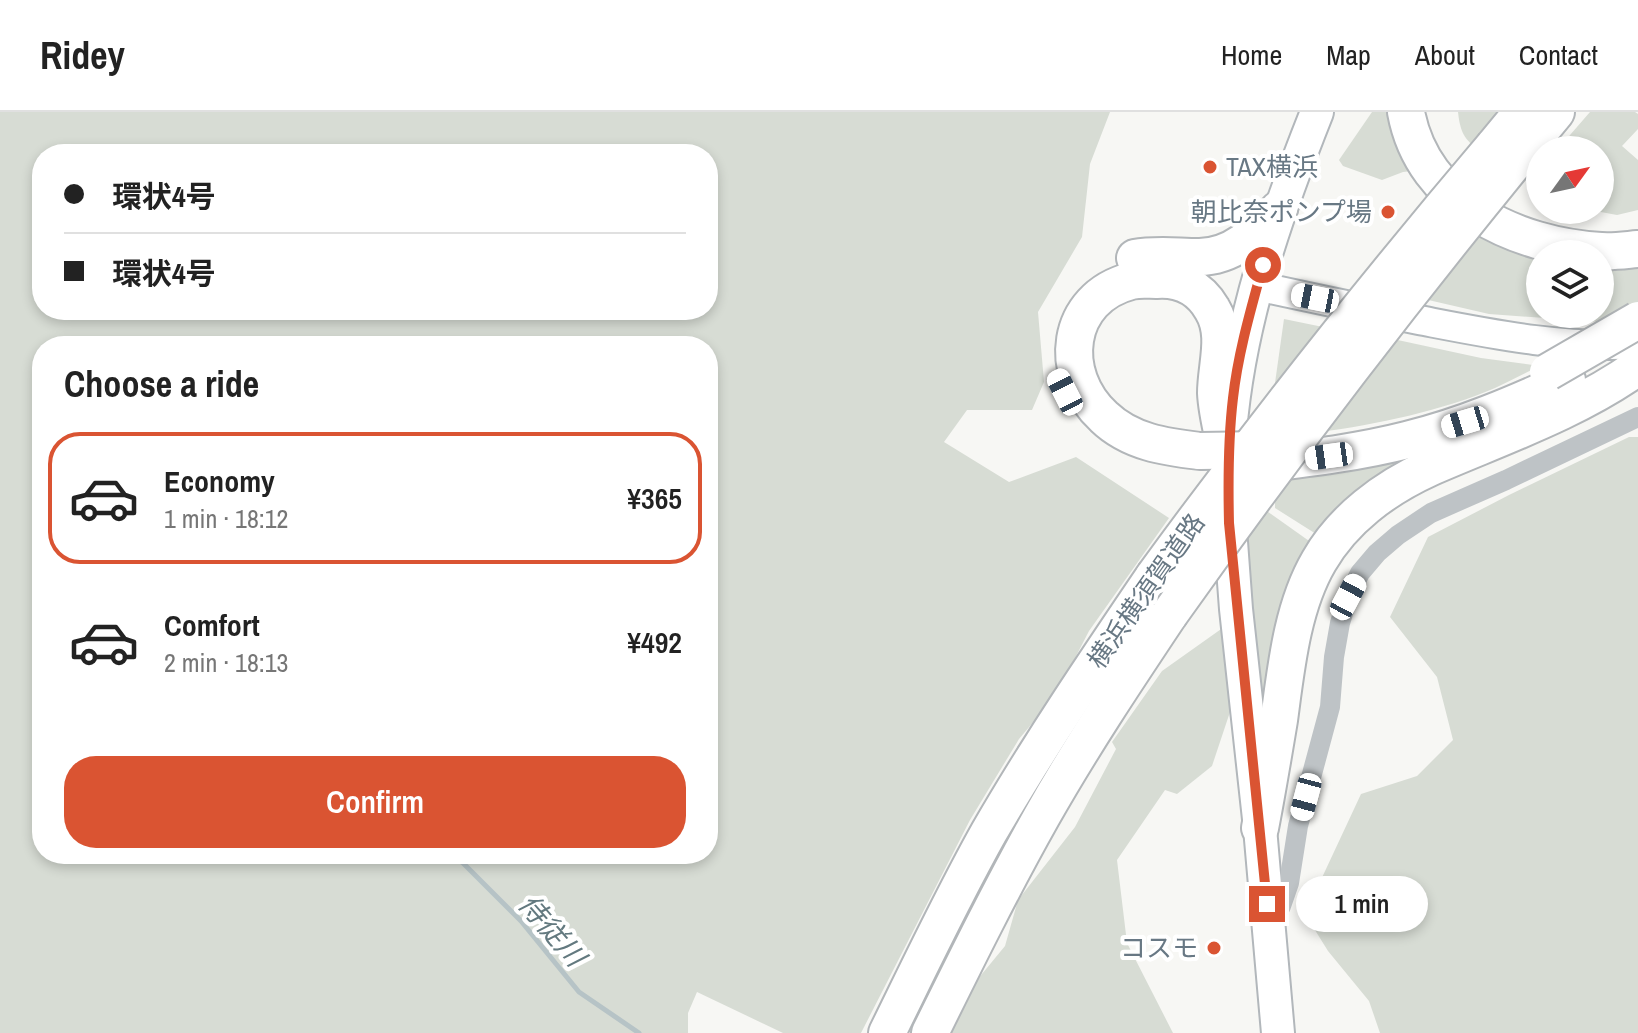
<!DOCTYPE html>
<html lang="en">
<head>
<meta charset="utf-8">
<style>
  body { margin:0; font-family:"Archivo Narrow","Noto Sans JP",sans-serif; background:#f6f6f6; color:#222; height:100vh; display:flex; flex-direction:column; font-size:30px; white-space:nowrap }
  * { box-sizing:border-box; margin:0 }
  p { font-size:26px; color:#767676 }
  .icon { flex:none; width:44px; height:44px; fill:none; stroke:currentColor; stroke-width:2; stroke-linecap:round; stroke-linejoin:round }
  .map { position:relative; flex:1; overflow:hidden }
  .sheet { position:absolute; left:32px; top:224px; width:686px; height:528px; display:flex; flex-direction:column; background:#fff; border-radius:32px; box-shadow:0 4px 12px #0003 }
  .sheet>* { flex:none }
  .guide { position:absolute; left:32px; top:32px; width:686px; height:176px; border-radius:32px; box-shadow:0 4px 12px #0003; display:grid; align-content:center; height:176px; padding:0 32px; background:#fff }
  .needle { width:52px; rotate:57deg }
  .controls { position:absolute; left:1526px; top:24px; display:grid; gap:16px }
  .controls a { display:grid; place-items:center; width:88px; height:88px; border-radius:50%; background:#fff; box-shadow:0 4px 12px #0003; font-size:40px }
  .end { position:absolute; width:36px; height:36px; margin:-18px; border:10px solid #da5432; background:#fff; box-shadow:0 0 0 4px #fff }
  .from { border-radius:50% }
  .bubble { position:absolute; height:56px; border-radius:28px; background:#fff; box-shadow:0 4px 12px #0003; font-size:26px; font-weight:600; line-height:56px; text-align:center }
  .car { position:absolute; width:24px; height:48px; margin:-24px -12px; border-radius:10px; box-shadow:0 0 6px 2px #0007; background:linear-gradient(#fff 24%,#345 0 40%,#fff 0 76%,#345 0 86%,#fff 0) }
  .guide b { display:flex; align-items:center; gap:28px; height:76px; font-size:30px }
  .guide b+b { border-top:2px solid #e0e0e0 }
  .guide i { width:20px; height:20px; background:#222 }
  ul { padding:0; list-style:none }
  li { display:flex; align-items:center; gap:24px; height:132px; margin:0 16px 12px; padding:0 16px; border:4px solid transparent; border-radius:32px }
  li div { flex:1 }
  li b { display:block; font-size:30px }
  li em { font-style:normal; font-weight:600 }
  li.active { border-color:#da5432 }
  li>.icon { width:72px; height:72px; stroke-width:1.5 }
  h2 { padding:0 32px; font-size:36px; line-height:96px }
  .cta { display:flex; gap:16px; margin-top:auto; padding:16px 32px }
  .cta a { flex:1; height:92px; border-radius:32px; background:#da5432; color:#fff; font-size:32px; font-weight:600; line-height:92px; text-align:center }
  header { display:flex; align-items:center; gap:48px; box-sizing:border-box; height:112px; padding:0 40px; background:#fff; border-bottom:2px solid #e0e0e0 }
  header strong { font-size:38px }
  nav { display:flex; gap:44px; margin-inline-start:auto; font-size:28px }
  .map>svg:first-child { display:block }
  .green { fill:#d7dcd4; fill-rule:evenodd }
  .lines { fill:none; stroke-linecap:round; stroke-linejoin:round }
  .stream { stroke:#b6c3c6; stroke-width:5 }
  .secondary-casing { stroke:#b1b7bb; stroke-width:32 }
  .primary-casing { stroke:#b2b7bb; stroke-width:36 }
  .highway-casing { stroke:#b2b6b9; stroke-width:40 }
  .street { stroke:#bec3c6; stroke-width:20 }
  .secondary { stroke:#fff; stroke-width:28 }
  .primary { stroke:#fff; stroke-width:32 }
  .highway { stroke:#fff; stroke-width:36 }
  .highway-bridge-casing { stroke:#b2b6b9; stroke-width:40; stroke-linecap:butt }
  .highway-bridge { stroke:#fff; stroke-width:36 }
  .route { stroke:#da5432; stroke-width:10 }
  .poi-dot { fill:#da5432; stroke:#fff; stroke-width:3 }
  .labels { text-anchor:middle; stroke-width:8; stroke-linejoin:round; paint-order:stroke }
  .poi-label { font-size:26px; fill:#687884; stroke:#fff; text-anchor:end }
  .street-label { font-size:26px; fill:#687884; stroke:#fff }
  .water-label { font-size:28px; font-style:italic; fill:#63797f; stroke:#fff }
</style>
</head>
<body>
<header>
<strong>Ridey</strong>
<nav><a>Home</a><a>Map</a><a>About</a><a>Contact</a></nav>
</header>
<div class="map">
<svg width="1638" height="921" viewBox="0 0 1638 921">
  <rect width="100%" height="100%" fill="#f7f7f4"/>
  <g class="green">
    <path d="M0 0H1110L1090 52 1082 125 1038 200 1044 270 1032 298H967L944 330 1009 370 1076 345 1169 406 1089 519 1056 583 1019 627 970 708 861 921H783L697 880 688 901V921H0ZM42 42H708V198H42ZM42 234H708V742H42Z"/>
    <path d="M1372 0H1395L1421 58 1403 60 1382 68 1343 54 1339 48Z"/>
    <path d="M1458 0H1509L1477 37C1463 26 1460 18 1458 0Z"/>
    <path d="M1590 0H1635L1638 2V17L1622 34 1638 48V98L1617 103 1590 98H1600V38H1557Z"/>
    <path d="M1485 119 1540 142V202H1600V146L1638 143V195L1615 211 1489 202 1424 187Z"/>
    <path d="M1284 207 1323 215 1274 278Z"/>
    <path d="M1393 227 1481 246 1540 254C1525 261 1510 269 1495 276 1444 298 1375 313 1320 320Z"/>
    <path d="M1612 253 1324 427 1275 396V385L1294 357 1518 300Z"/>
    <path d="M1629 325H1638V921H1380L1369 889 1328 839 1305 802 1361 682 1417 664 1453 628 1437 565 1390 505 1428 425 1509 383Z"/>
    <path d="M1264 397 1319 436 1265 649 1244 424Z"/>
    <path d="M1224 515 1231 597 1212 654 1177 682 1165 678 1117 748 1127 831 1173 921H949L963 885 1005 834 1018 788 1075 715 1116 637 1112 630 1162 559Z"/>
  </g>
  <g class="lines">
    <path class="stream" d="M435 742 462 750 521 809 579 880 639 921"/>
    <defs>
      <path id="secondary" d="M1257 174C1311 186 1365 197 1419 208 1492 222 1563 237 1638 232"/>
      <g id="primary">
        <path d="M1230 320C1239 209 1276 103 1317 0"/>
        <path d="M1229 403 1236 497 1260 716 1278 921"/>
      </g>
      <g id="highway">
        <path d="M1406 0C1423 92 1517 134 1601 139 1613 140 1626 138 1638 137"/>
        <path d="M1494 34 1522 0"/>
        <path d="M1514 51 1556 0"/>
        <path d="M1135 146C1156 142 1178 145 1199 145 1234 145 1257 120 1279 97"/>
        <path d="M1200 339C1165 335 1130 330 1104 305 1057 262 1065 186 1131 169 1139 167 1148 168 1156 168 1180 166 1200 176 1212 197 1228 223 1216 253 1216 281 1217 303 1224 326 1228 348"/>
        <path d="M1262 352C1311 346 1360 340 1407 328 1463 314 1515 292 1567 268"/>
        <path d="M1260 716C1267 680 1273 644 1279 608 1286 556 1292 495 1319 449 1343 407 1385 376 1429 356 1500 325 1575 300 1638 255"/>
        <path d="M887 921C920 854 952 786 989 720 1040 632 1097 548 1154 464"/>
        <path d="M930 921C966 848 1002 775 1042 704 1081 635 1125 569 1169 503"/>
      </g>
    </defs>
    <use href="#secondary" class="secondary-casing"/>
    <use href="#primary" class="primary-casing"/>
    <use href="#highway" class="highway-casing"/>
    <path class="street" d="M1271 813 1281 794 1289 771 1298 714 1330 595 1334 545 1340 511 1348 485 1360 461 1377 441 1398 423 1431 401 1506 368 1638 305"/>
    <use href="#secondary" class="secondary"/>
    <use href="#primary" class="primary"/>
    <use href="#highway" class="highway"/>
    <defs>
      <g id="highway-bridge">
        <path d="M1548 260 1638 208"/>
        <path d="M1200 339 1262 338"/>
        <path d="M1154 464C1262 316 1376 173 1494 34"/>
        <path d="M1169 503C1279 348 1394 198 1514 51"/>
      </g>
    </defs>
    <use href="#highway-bridge" class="highway-bridge-casing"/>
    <use href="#highway-bridge" class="highway-bridge"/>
  </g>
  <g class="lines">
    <path class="route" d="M1263 153C1251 197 1238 241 1233 286 1228 328 1228 369 1229 411L1267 792"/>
  </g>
  <g class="poi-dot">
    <circle cx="1210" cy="55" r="8"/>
    <circle cx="1388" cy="100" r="8"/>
    <circle cx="1214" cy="836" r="8"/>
  </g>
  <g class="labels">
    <g class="poi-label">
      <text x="1226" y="64" text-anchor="start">TAX横浜</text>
      <text x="1372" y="109">朝比奈ポンプ場</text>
      <text x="1198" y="845">コスモ</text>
    </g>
    <g class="street-label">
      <text transform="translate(1146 479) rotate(-55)" y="9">横浜横須賀道路</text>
    </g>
    <g class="water-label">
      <text transform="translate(552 818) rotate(49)" y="10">侍従川</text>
    </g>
  </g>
</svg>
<div class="controls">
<a><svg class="needle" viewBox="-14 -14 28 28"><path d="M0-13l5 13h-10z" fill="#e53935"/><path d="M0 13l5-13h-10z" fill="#767676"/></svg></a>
<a><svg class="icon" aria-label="layers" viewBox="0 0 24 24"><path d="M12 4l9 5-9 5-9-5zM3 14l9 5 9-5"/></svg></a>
</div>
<i class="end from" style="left:1263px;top:153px"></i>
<i class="end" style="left:1267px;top:792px"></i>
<div class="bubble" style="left:1296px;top:764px;width:132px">1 min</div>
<i class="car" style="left:1315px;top:186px;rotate:281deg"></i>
<i class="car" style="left:1065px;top:280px;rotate:333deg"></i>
<i class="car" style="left:1465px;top:310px;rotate:253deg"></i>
<i class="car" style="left:1329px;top:344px;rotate:262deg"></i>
<i class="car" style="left:1348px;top:485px;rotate:28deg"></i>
<i class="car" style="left:1306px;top:685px;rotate:195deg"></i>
<div class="guide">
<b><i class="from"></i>環状4号</b>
<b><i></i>環状4号</b>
</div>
<section class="sheet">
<h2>Choose a ride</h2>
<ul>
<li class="active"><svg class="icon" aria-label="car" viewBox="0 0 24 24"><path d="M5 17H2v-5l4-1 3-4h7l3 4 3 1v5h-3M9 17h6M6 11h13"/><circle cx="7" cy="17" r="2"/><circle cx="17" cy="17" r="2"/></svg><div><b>Economy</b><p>1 min · 18:12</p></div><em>¥365</em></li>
<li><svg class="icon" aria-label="car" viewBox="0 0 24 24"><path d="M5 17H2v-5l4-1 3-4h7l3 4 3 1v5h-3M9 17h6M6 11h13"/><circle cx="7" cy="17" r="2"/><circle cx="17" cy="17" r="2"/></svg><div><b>Comfort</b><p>2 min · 18:13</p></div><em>¥492</em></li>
</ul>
<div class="cta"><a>Confirm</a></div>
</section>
</div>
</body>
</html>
